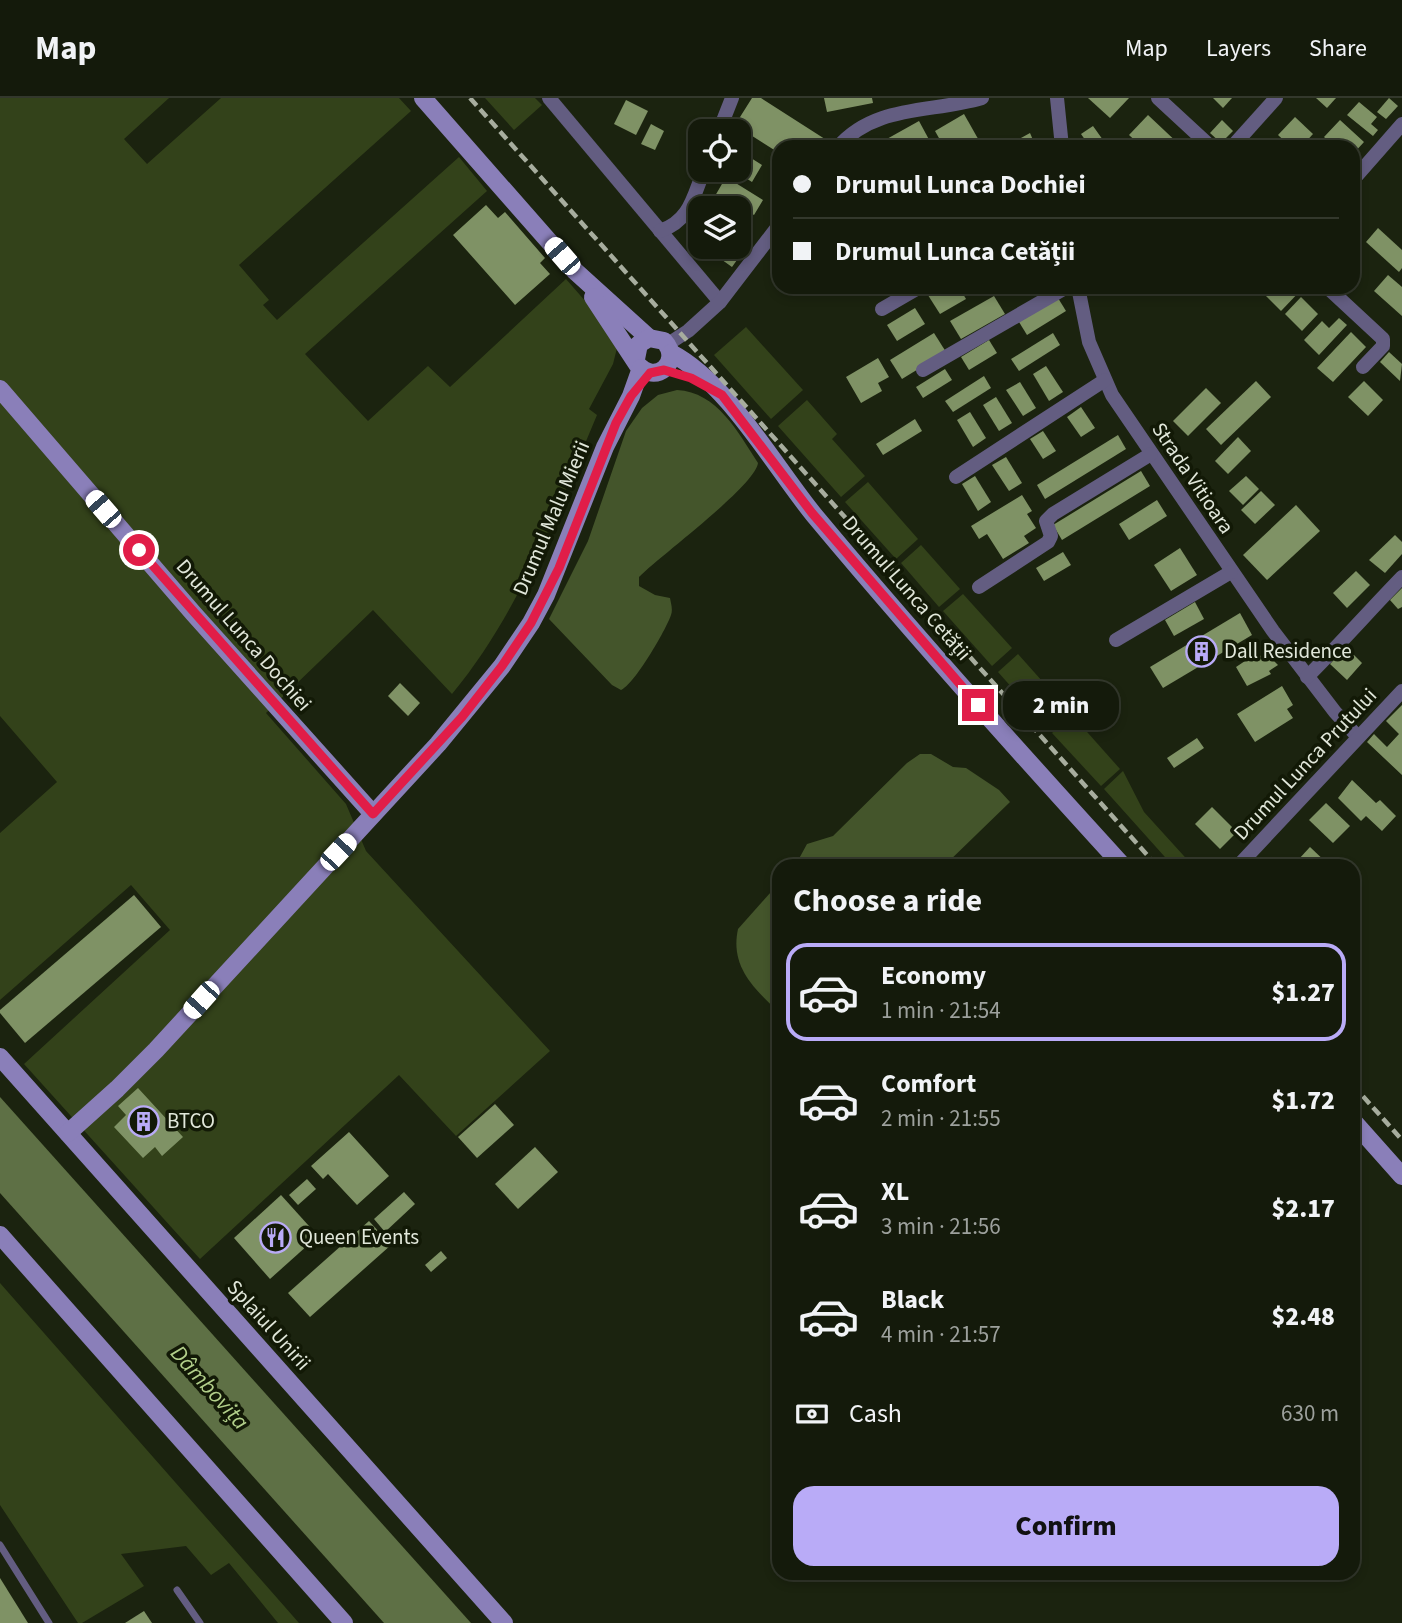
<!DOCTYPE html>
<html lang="en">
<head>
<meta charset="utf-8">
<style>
  body { margin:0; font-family:"Source Sans 3",sans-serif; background:#212719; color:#f1f3f6; height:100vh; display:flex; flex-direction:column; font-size:26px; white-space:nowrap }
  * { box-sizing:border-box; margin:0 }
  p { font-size:23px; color:#9da19d }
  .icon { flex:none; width:38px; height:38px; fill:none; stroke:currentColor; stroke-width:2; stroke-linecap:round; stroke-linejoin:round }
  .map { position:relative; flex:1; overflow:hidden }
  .side { position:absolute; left:772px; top:761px; width:588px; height:721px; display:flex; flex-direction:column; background:#141a0b; border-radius:21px; box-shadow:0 4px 10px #0003,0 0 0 2px #33382c }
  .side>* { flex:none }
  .top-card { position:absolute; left:772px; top:42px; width:588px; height:154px; border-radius:21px; box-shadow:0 4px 10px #0003,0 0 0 2px #33382c; display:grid; align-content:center; height:154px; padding:0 21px; background:#141a0b }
  .fabs { position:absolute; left:688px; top:21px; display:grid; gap:14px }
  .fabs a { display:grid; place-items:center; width:63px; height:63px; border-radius:14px; background:#141a0b; box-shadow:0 4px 10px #0003,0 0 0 2px #33382c; font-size:35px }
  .end { position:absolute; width:32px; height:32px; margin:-16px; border:9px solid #e11d48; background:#fff; box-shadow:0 0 0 4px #fff }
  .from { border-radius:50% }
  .bubble { position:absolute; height:49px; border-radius:21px; background:#141a0b; box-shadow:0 4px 10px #0003,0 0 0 2px #33382c; font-size:23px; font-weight:800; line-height:49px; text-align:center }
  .car { position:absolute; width:21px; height:42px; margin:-21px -10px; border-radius:9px; box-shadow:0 0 5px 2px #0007; background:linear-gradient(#fff 24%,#345 0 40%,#fff 0 76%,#345 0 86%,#fff 0) }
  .top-card b { display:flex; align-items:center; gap:24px; height:66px; font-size:26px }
  .top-card b+b { border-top:2px solid #33382c }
  .top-card i { width:18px; height:18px; background:#f1f3f6 }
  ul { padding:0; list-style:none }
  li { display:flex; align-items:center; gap:21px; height:98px; margin:0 14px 10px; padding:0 7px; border:4px solid transparent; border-radius:21px }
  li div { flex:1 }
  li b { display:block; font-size:26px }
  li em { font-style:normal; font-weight:800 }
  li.active { border-color:#b9abf7 }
  li>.icon { width:63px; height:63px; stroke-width:1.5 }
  h2 { padding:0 21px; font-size:32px; line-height:84px }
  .pay { display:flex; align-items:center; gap:18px; height:77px; padding:0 21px; font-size:26px }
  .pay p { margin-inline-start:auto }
  .primary-button { display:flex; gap:14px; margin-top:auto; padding:14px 21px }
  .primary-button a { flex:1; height:80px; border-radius:21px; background:#b9abf7; color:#111; font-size:28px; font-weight:800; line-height:80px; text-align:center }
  header { display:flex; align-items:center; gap:42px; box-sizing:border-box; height:98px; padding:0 35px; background:#141a0b; border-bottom:2px solid #33382c }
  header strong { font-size:33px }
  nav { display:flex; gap:38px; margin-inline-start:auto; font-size:24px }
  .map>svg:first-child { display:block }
  .green { fill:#33421a }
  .forest { fill:#44552b }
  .water { fill:#5e7045 }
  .building { fill:#7f9265 }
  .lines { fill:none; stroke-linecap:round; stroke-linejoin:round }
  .lane { stroke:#635d81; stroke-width:7 }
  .street { stroke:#635d81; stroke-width:14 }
  .secondary { stroke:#8a7fb9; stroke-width:18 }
  .rail { stroke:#a7ad9e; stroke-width:4.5; stroke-dasharray:10 5; stroke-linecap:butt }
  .route { stroke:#e11d48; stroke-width:9 }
  .labels { text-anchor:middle; stroke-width:7; stroke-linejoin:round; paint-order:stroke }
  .street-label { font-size:21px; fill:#e1e7da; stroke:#121906 }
  .poi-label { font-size:21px; fill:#e1e7da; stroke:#121906; text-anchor:start }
  .water-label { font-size:23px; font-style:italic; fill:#b2cf8a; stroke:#121906 }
</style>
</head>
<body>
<header>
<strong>Map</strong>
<nav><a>Map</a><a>Layers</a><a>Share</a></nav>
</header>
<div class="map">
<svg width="1402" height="1525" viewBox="0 0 1402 1525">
  <rect width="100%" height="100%" fill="#1b230f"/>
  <g class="green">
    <path d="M0 0H169L124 41 147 66 221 0H399L411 13 239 167 269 202 263 207 277 222 459 59 487 93 305 256 368 323 428 268 450 289 566 181 593 212 617 250 613 266 589 311 597 317C556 414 520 514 452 596L373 512 266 615 346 706 366 753 550 953 456 1038 399 977 200 1161 24 966 170 832 131 787 0 902V735L57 684 0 618Z"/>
    <path d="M485 0H535L542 7 514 32Z"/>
    <path d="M746 229 803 292 771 321 714 257Z"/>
    <path d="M807 302 837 336 832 341 865 378 841 399 778 328Z"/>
    <path d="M868 384 918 441 896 461 845 404Z"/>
    <path d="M921 447 960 491 939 509 901 465Z"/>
    <path d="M963 496 1012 550 992 568 943 513Z"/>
    <path d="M1018 556 1067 611 1047 629 998 574Z"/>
    <path d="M1072 617 1120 671 1101 688 1052 635Z"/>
    <path d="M1123 673 1144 714 1193 768H1173L1104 691Z"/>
    <path d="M0 1185 299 1525H278L229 1465 211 1477 186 1448 121 1456 144 1488 82 1525H78L0 1407Z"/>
  </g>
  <g class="forest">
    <path d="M677 292C717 294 738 334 758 365 755 388 661 457 639 479V488L655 497 670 500C671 506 673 511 671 517 666 532 634 587 621 592L612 587 549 521 588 443 626 333 642 310 658 297Z"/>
    <path d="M920 656H931L953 669 966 670 999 692 1010 704 944 768H795L807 746 833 738 907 665Z"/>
    <path d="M779 785V914C753 890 730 868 738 831Z"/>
  </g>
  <path class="water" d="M0 999 471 1525H384L0 1095Z"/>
  <g class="building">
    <path d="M752 0H761L828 43 825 49H779V55L735 27Z"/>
    <path d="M824 0H872L873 5 827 14Z"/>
    <path d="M1088 0H1129L1110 20Z"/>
    <path d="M1213 0H1232L1223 10Z"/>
    <path d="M1316 0H1336L1327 10Z"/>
    <path d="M1389 0 1398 8 1386 21 1377 14Z"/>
    <path d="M626 2 648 13 636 37 614 26Z"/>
    <path d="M1359 4 1377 19 1371 26 1378 32 1373 38 1347 17Z"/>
    <path d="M964 16 981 46 976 49H944L935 33Z"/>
    <path d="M1148 17 1182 49H1142L1129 37Z"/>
    <path d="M1295 19 1313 36 1301 49H1291L1278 37Z"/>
    <path d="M1222 22 1233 33 1221 45 1210 35Z"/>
    <path d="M1340 22 1364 44 1353 56V49H1335L1324 39Z"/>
    <path d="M919 23 933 49H889L885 42Z"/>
    <path d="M651 26 664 33 655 52 641 46Z"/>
    <path d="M1093 28 1108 49H1084L1088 46 1081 36Z"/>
    <path d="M1030 35 1036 49H1011L1010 46Z"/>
    <path d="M878 40 883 49H868L866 45Z"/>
    <path d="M740 53 762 67 752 84 733 72H738Z"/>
    <path d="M726 79 763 102 754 117 740 108 736 110 715 98Z"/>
    <path d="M486 107 498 120 505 114 545 160 540 165 550 176 515 207 453 137Z"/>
    <path d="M1378 130 1402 152V170L1399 174 1366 144Z"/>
    <path d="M738 142 747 148 732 169 704 149H738Z"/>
    <path d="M1388 177 1402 189V218L1374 193Z"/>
    <path d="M935 189H959L966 201 940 216 926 194Z"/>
    <path d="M1271 189H1302L1303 190 1281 213 1264 196Z"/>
    <path d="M994 198 1005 216 961 241 950 223Z"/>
    <path d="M1301 199 1318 216 1302 233 1285 216Z"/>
    <path d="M1058 200 1066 213 1027 237 1019 224Z"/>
    <path d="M915 210 925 226 897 243 887 227Z"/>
    <path d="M1339 220 1347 227 1319 257 1304 242 1322 223 1329 230Z"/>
    <path d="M1351 234 1366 249 1333 284 1317 270Z"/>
    <path d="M934 235 946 254 902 281 890 262Z"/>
    <path d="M1053 235 1060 247 1019 273 1011 261Z"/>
    <path d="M989 242 997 255 969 272 961 259Z"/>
    <path d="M1389 254 1402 266 1400 283 1380 264Z"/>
    <path d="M878 260 889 279 878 285 882 293 861 305 846 279Z"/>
    <path d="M1046 268 1063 294 1049 303 1033 276Z"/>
    <path d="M945 271 952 282 923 300 916 289Z"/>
    <path d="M984 278 991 290 953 314 945 303Z"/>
    <path d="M1256 283 1271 299 1221 347 1206 331Z"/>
    <path d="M1364 283 1383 302 1368 318 1348 299Z"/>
    <path d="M1020 284 1036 310 1023 318 1006 292Z"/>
    <path d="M1206 290 1221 305 1188 338 1173 323Z"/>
    <path d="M996 299 1012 325 999 333 983 307Z"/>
    <path d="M1081 309 1095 330 1081 339 1067 319Z"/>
    <path d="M970 314 986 340 973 349 957 322Z"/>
    <path d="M915 321 922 333 883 357 876 346Z"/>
    <path d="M1043 333 1056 353 1043 361 1030 341Z"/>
    <path d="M1118 337 1126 351 1045 401 1037 387Z"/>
    <path d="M1238 339 1251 353 1228 376 1215 363Z"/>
    <path d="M1006 359 1022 385 1009 393 992 367Z"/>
    <path d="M1141 373 1150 388 1062 442 1053 427Z"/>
    <path d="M975 378 991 404 978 413 962 386Z"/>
    <path d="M1246 378 1259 391 1243 407 1229 393Z"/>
    <path d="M1261 393 1275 407 1255 426 1241 412Z"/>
    <path d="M1022 397 1032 413 1027 416 1036 430 1024 438 1029 445 1003 461 987 436 979 441 971 428Z"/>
    <path d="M1157 402 1167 418 1129 442 1119 426Z"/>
    <path d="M1296 407 1320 433 1267 482 1243 457Z"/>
    <path d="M1395 437 1402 444V456L1385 475 1369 462Z"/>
    <path d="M1180 450 1197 477 1171 493 1154 467Z"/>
    <path d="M1063 454 1071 467 1044 483 1036 470Z"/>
    <path d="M1356 473 1370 487 1347 510 1333 495Z"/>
    <path d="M1402 490V509L1398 511 1390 502Z"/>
    <path d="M1195 504 1204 521 1174 538 1165 522Z"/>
    <path d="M1240 515 1252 537 1163 590 1150 569Z"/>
    <path d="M1346 549 1362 565 1347 582 1330 566Z"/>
    <path d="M1265 554 1278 567 1269 573 1271 576 1247 588 1236 569 1257 555 1259 559Z"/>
    <path d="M400 585 420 605 408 618 388 598Z"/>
    <path d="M1282 588 1293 607 1287 611 1293 620 1255 644 1237 616Z"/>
    <path d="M1402 607V677L1367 644 1374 636 1387 649 1399 636 1386 623Z"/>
    <path d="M1197 640 1204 650 1174 670 1167 660Z"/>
    <path d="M1352 682 1376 705 1380 702 1396 718 1382 733 1366 718 1361 723 1338 700Z"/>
    <path d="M1326 705 1350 728 1333 745 1309 722Z"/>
    <path d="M1212 709 1237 734 1220 751 1195 726Z"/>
    <path d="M1310 749 1329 767 1327 768H1305L1298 762Z"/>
    <path d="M134 797 161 829 25 945 0 915V912Z"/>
    <path d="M138 990 183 1039 162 1058 155 1049 143 1060 114 1029 126 1017 118 1008Z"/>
    <path d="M495 1006 514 1027 477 1060 458 1039Z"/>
    <path d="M349 1034 389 1078 357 1107 328 1076 323 1081 311 1068Z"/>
    <path d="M535 1049 558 1074 518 1111 495 1086Z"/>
    <path d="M307 1081 316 1091 298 1107 289 1097Z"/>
    <path d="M404 1094 415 1106 385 1134 374 1121Z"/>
    <path d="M281 1097 318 1138 270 1181 234 1140Z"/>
    <path d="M369 1123 391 1147 310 1219 288 1195Z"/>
    <path d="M441 1153 447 1160 431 1174 425 1167Z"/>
    <path d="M0 1480 28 1525H0Z"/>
    <path d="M144 1513 152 1525H125Z"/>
  </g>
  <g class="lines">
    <g class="lane">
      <path d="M0 1447 49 1525"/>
      <path d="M177 1492 200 1525"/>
    </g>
    <g class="street">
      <path d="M549 0 720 204"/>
      <path d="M1057 0 1062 49"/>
      <path d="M1158 0 1211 49"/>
      <path d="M719 33 732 0"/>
      <path d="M838 49C875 6 932 15 982 0"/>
      <path d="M1232 49 1276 0"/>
      <path d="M1353 82 1402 26"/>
      <path d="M660 133C690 123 693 99 704 72"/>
      <path d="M1078 189 1089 244 1112 297 1273 533 1335 614 1358 639"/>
      <path d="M1327 189 1383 241V248L1363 269"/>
      <path d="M882 211 920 189"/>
      <path d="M668 246 688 233 720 204 779 127"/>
      <path d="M923 272 1067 189"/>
      <path d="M956 379 1105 282"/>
      <path d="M979 489 1048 444 1051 438 1046 423 1053 416 1151 356"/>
      <path d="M1116 542 1231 474"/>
      <path d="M1307 579C1340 546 1370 512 1402 479"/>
      <path d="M1238 768 1402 593"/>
    </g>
    <g class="secondary">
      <path d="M423 0 575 173 649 240"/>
      <path d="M593 199 637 266C655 288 683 264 664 243L649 240 639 246 636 261"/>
      <path d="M671 255C727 284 774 368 814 417 914 537 1018 653 1123 768"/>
      <path d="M0 291 193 515 373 716"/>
      <path d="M0 959 504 1525"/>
      <path d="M1353 1023 1402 1078"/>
      <path d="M68 1035 117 991 156 952 438 646 502 568 531 525 546 497 605 349 631 298 641 270"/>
      <path d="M0 1137 344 1525"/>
    </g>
    <g class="rail">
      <path d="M470 0 1157 768"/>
      <path d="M1353 987 1402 1042"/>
    </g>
  </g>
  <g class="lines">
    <path class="route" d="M139 452 373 716 462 619 502 568 531 525 559 470 616 325 631 298 650 275 664 272 691 280 722 297 812 415 978 607"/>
  </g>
  <defs>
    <symbol id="building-ring" viewBox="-11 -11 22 22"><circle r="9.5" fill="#121906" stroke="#b9abf7" stroke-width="1.5"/><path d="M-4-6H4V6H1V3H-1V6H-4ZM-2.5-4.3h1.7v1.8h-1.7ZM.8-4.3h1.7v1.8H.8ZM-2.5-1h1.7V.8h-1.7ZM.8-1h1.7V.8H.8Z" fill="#b9abf7"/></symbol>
    <symbol id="restaurant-ring" viewBox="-11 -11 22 22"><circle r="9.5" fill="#121906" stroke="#b9abf7" stroke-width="1.5"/><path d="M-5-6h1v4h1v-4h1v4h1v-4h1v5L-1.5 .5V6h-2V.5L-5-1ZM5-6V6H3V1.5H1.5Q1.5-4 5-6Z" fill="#b9abf7"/></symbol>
  </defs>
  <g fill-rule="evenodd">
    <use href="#building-ring" x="1184" y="536" width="35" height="35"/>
    <use href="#building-ring" x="126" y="1006" width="35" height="35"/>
    <use href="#restaurant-ring" x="258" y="1122" width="35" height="35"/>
  </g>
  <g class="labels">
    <g class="street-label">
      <text transform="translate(1193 380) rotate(56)" y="7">Strada Vitioara</text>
      <text transform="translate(551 420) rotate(-67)" y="7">Drumul Malu Mierii</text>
      <text transform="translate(907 490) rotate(49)" y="7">Drumul Lunca Cetății</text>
      <text transform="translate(244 537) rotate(49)" y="7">Drumul Lunca Dochiei</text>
      <text transform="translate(1305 666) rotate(-47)" y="7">Drumul Lunca Prutului</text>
      <text transform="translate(269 1227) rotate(48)" y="7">Splaiul Unirii</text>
    </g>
    <g class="poi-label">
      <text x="1224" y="560">Dall Residence</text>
      <text x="167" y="1030">BTCO</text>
      <text x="299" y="1146">Queen Events</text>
    </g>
    <g class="water-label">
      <text transform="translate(210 1289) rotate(48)" y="8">Dâmbovița</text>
    </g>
  </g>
</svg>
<div class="fabs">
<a><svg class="icon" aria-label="locate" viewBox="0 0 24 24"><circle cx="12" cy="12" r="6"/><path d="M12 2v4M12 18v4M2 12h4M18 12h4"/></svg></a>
<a><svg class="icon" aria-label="layers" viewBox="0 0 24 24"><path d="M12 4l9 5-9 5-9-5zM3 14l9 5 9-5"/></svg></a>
</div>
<i class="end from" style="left:139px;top:452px"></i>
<i class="end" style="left:978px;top:607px"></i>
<div class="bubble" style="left:1003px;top:583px;width:116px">2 min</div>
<i class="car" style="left:562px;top:158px;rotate:319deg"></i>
<i class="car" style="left:103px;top:411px;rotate:319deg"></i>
<i class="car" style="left:338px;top:754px;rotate:43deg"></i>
<i class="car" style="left:201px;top:902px;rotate:222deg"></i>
<div class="top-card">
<b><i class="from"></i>Drumul Lunca Dochiei</b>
<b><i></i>Drumul Lunca Cetății</b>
</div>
<section class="side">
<h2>Choose a ride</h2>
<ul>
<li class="active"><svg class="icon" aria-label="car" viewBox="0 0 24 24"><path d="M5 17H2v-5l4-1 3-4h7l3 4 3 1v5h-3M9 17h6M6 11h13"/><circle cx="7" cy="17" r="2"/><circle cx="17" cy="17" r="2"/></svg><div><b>Economy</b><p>1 min · 21:54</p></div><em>$1.27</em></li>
<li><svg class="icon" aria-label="car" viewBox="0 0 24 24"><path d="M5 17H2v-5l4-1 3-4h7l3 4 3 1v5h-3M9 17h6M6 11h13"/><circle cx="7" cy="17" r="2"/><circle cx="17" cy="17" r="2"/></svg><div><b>Comfort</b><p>2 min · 21:55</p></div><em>$1.72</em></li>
<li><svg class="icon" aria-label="car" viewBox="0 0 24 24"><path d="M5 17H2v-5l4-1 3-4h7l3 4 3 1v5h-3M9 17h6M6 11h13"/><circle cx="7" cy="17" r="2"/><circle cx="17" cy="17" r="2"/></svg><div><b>XL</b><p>3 min · 21:56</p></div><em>$2.17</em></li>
<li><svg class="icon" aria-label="car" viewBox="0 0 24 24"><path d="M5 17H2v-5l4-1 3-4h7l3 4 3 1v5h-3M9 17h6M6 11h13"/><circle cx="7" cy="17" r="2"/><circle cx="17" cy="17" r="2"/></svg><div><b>Black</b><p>4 min · 21:57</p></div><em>$2.48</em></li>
</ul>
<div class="pay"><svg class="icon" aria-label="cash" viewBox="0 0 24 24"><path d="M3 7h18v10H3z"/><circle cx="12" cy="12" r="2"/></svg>Cash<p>630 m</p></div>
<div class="primary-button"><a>Confirm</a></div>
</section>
</div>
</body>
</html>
